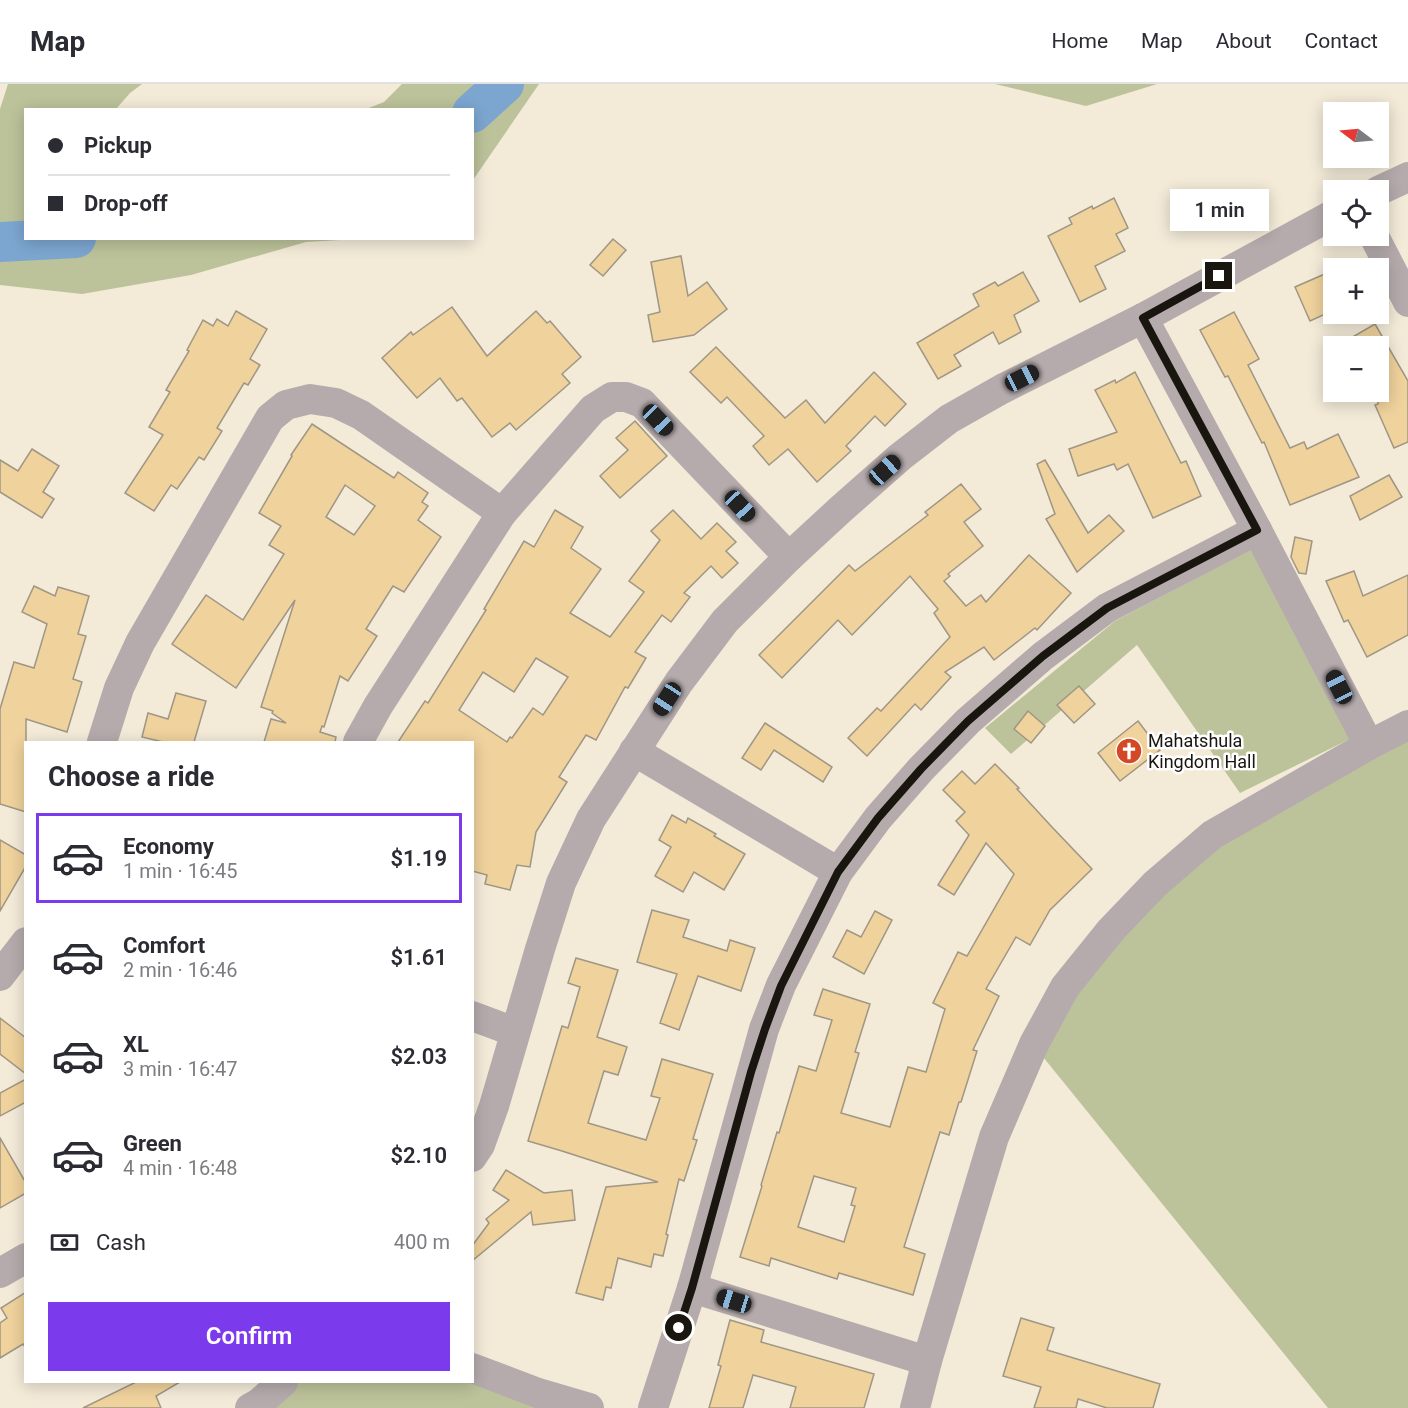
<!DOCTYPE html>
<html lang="en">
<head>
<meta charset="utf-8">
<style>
  body { margin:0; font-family:Roboto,sans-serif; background:#f7f7f7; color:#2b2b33; height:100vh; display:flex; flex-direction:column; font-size:22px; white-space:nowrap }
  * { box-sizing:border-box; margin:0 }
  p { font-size:20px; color:#7c7c81 }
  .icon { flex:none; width:33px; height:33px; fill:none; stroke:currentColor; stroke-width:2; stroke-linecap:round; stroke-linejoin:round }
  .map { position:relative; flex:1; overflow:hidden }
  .details { position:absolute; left:24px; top:657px; width:450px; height:642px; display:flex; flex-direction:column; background:#fff; border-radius:0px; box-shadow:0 3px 15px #0003 }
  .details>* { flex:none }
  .hud { position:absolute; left:24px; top:24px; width:450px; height:132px; border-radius:0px; box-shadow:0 3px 15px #0003; display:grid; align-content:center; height:132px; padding:0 24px; background:#fff }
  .needle { width:39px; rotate:286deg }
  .buttons { position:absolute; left:1323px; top:18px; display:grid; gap:12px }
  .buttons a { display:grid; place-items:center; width:66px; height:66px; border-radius:0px; background:#fff; box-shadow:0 3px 15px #0003; font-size:30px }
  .end { position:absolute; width:27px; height:27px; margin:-14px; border:8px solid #19160f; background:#fff; box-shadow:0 0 0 3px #fff }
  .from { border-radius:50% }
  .bubble { position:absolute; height:42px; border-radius:0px; background:#fff; box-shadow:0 3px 15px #0003; font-size:20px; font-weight:600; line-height:42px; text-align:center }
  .car { position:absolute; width:18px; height:36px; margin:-18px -9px; border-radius:8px; box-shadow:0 0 4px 2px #0007; background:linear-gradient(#222 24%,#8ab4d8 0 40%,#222 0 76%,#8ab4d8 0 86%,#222 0) }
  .hud b { display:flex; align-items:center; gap:21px; height:57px; font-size:22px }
  .hud b+b { border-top:2px solid #e1e1e2 }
  .hud i { width:15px; height:15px; background:#2b2b33 }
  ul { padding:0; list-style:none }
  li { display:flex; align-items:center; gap:18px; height:90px; margin:0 12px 9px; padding:0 12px; border:3px solid transparent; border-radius:0px }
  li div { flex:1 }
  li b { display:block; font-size:22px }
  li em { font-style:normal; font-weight:600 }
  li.active { border-color:#7c3aed }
  li>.icon { width:54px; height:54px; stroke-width:1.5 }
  h2 { padding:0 24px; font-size:27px; line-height:72px }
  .pay { display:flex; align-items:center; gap:15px; height:66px; padding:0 24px; font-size:22px }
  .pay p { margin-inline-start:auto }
  .action { display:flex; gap:12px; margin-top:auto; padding:12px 24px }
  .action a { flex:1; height:69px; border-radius:0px; background:#7c3aed; color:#fff; font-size:24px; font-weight:600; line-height:69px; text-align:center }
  header { display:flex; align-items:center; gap:36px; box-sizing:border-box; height:84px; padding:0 30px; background:#fff; border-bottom:2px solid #e1e1e2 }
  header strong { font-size:28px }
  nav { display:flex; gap:33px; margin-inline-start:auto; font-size:21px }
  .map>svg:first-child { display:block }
  .green { fill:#bcc29a }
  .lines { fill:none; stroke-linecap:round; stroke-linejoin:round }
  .river { stroke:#7ca6d0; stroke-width:40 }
  .building { fill:#efd29c; stroke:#9f9685; stroke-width:1.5; fill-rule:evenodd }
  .minor { stroke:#b5abad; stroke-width:30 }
  .route { stroke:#19160f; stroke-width:8 }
  .labels { text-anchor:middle; stroke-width:5; stroke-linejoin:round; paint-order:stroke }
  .poi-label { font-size:18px; fill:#19160f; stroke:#fff; text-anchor:start }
</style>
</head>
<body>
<header>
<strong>Map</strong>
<nav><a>Home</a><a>Map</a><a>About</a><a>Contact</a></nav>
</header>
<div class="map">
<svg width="1408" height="1324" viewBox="0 0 1408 1324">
  <rect width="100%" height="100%" fill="#f3ead8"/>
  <g class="green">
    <path d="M8 0H142L130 9 116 25 26 26V154L357 155 306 158 191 191 82 210 0 201V25Z"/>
    <path d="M402 0H539L473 96 472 26 366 25 384 18Z"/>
    <path d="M995 0H1157L1086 22Z"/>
    <path d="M1251 465 1350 655 1240 709 1137 561 1011 670 985 644 1115 537Z"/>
    <path d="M1408 650V1324H1328L1039 968 1116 853 1219 757Z"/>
    <path d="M292 1298H472L555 1324H271Z"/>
  </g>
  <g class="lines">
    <g class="river">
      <path d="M472 29 504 0"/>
      <path d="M0 158 76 154"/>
    </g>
  </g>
  <g class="building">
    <path d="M1114 114 1128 144 1116 150 1125 167 1095 182 1106 205 1080 218 1048 152 1072 140 1069 134 1092 122 1093 125Z"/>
    <path d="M613 155 626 166 603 192 590 181Z"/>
    <path d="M681 172 688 212 707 198 727 225 694 251 653 258 648 231 660 228 651 178Z"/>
    <path d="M1334 186V226L1310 237 1295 203Z"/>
    <path d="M1023 188 1039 217 1014 231 1021 248 999 260 993 248 954 271 961 282 938 295 917 259 979 222 973 210 995 198 998 202Z"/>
    <path d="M452 223 487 272 536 227 547 239 550 237 581 273 562 290 570 299 516 346 510 339 492 353 462 314 457 317 440 294 417 314 382 274 411 248 413 251Z"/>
    <path d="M236 227 267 245 250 275 260 281 248 301 244 299 217 344 222 347 204 376 199 373 177 405 171 401 154 427 125 409 163 351 149 343 170 308 166 306 189 267 187 266 203 236 213 242 217 235 228 242Z"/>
    <path d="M1234 228 1259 275 1248 281 1290 364 1304 358 1307 365 1338 350 1359 393 1290 421 1264 358 1262 359 1228 292 1225 293 1200 246Z"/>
    <path d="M1375 240 1408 297V358L1394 364 1375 321 1378 320V262H1337Z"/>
    <path d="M716 263 785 334 806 316 825 339 874 288 906 320 885 342 875 332 846 362 851 367 817 398 788 365 769 381 753 362 764 352 727 313 721 319 690 288Z"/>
    <path d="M1135 288 1181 379 1186 377 1201 412 1153 434 1128 380 1117 386 1114 380 1078 392 1069 365 1117 348 1095 306 1115 296 1116 299Z"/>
    <path d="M635 337 667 372 620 414 600 392 628 366 616 354Z"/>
    <path d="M312 340 394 394 398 388 428 409 422 418 428 422 418 436 441 453 404 508 393 502 366 545 377 552 348 597 340 592 324 643 322 642 320 648 336 653 335 658H264L271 635 286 639 272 629 273 627 261 623 295 516 236 604 172 560 206 511 243 536 284 470 269 461 281 442 259 429 292 372 291 371ZM345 401 375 422 354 451 326 433Z"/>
    <path d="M32 365 59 382 43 408 54 415 42 434 0 408V376L18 387Z"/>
    <path d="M1045 376 1088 449 1109 431 1124 447 1077 488 1046 435 1055 430 1037 380Z"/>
    <path d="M1389 391 1402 413 1360 436 1350 412Z"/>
    <path d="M961 400 981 425 964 438 983 462 948 490 950 492 944 497 966 522 981 511 986 518 1029 471 1071 509 1037 546 1035 544 994 576 984 563 945 588 951 593 921 626 915 620 867 672 848 654 877 624 881 627 950 553 934 529 938 525 910 492 852 551 838 536 782 594 759 571 849 481 855 487 928 431 925 428Z"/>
    <path d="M555 426 583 443 571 464 601 485 570 529 610 553 644 508 629 497 660 456 651 447 673 426 701 455 717 439 736 458 726 467 738 479 722 494 711 482 684 509 690 513 671 538 662 531 635 568 646 574 628 604 625 603 596 656 586 651 559 693 567 698 536 748 530 783 517 781 510 806 485 800 487 791 472 787V658H398L425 617 428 619 486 526 484 525 524 457 534 463ZM536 574 568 593 543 631 533 624 512 654 510 653 507 658 459 626 483 588 514 608Z"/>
    <path d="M1295 453 1312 457 1306 490 1299 489 1291 473Z"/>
    <path d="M1354 487 1363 512 1408 491V551L1367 573 1348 536 1344 538 1326 497Z"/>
    <path d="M34 502 55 512 58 503 89 512 78 550 86 552 73 595 82 598 67 648 26 635V728L0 720V625L14 578 34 584 47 540 22 528Z"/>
    <path d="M1079 602 1095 620 1074 639 1057 621Z"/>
    <path d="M176 609 206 617 194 658H163L142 653 148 629 168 635Z"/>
    <path d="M1028 627 1045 642 1031 659 1014 645Z"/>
    <path d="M1138 637 1160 666 1120 697 1098 669Z"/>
    <path d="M765 639 832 683 823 698 774 666 761 686 742 674Z"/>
    <path d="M995 680 1019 704 1017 705 1051 742 1092 785 1050 826 1030 861 1016 853 986 905 999 912 973 966 977 967 961 1018H959L949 1051 940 1048 904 1163 925 1170 913 1211 839 1189 837 1195 771 1174 769 1182 740 1173 762 1102 761 1101 777 1048 779 1049 799 982 816 987 832 936 814 931 823 905 870 920 855 968 859 969 841 1029 890 1043 908 983 926 988 945 925 933 919 958 868 967 872 1014 790 986 759 954 811 938 801 969 751 956 737 965 728 943 706 962 687 975 700ZM814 1092 856 1104 851 1121 855 1122 844 1158 798 1143Z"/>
    <path d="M672 731 686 739 688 734 716 750 714 752 745 770 724 806 694 788 683 808 655 792 671 763 659 756Z"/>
    <path d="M0 756 26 771V782L0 827Z"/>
    <path d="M652 826 689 836 683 853 727 867 730 856 755 864 741 907 698 892 679 946 660 939 677 890 637 878Z"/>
    <path d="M875 827 892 836 864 890 833 873 847 846 861 853Z"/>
    <path d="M576 874 618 886 597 953 627 963 618 991 604 987 588 1039 646 1056 660 1014 651 1012 662 975 713 990 693 1055 697 1056 684 1097 679 1095 666 1150 668 1151 663 1172 654 1170 651 1183 618 1174 611 1204 606 1203 603 1216 576 1209 606 1103 658 1098 562 1067 528 1057 562 942 568 944 580 903 568 899Z"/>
    <path d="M0 934 26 954V990L0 970Z"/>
    <path d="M26 995V1018L0 1032V1009Z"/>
    <path d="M0 1054 26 1099V1109L0 1124Z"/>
    <path d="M506 1086 544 1109 572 1106 575 1136 533 1141 531 1128 472 1177V1162L489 1139 486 1135 509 1116 493 1106Z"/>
    <path d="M26 1208V1264L23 1260 0 1274V1239L7 1234 1 1224Z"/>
    <path d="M1021 1234 1054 1244 1047 1266 1160 1300 1153 1324H1107L1078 1315 1076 1324H1034L1041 1303 1003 1292Z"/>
    <path d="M730 1236 764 1246 761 1258 874 1290 864 1324H790L796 1303 753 1291 743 1324H709L721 1282 718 1281Z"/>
    <path d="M136 1298H180L156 1312 161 1324H83Z"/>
  </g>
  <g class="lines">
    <g class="minor">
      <path d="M1378 107 1408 93"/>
      <path d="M1334 130 1143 234 1257 446 1369 661"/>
      <path d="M1374 152 1408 218"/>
      <path d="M102 658 119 604 140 559 270 334 286 321 310 315 336 319 361 331 502 429"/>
      <path d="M358 658 378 622 502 429 593 325 612 313H626L642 319 789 473"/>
      <path d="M634 667 838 788"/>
      <path d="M0 892 26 858"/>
      <path d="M472 932 515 948"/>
      <path d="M472 1073 480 1061 494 1022 540 865 561 799 591 735 679 598 725 537 789 473 841 425 900 373 949 335 1002 305 1143 234"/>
      <path d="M0 1189 26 1174"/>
      <path d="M692 1204 927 1277"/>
      <path d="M472 1284 538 1309 589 1324"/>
      <path d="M250 1324 259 1319 283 1298"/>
      <path d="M653 1324 692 1204 764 945 781 901 838 788 878 734 921 685 968 637 1043 572 1107 524 1257 446"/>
      <path d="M915 1324 927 1277 994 1053 1034 960 1065 903 1111 846 1155 800 1212 751 1369 661 1408 641"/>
    </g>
  </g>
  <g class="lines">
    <path class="route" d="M679 1244 692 1204 751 988 765 945 781 902 838 788 878 734 921 685 968 637 1043 572 1107 524 1257 446 1143 234 1219 192"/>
  </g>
  <defs>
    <symbol id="church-disc" viewBox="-11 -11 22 22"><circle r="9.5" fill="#d34926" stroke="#fff"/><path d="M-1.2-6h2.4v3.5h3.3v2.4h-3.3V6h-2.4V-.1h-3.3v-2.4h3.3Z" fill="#fff"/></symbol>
  </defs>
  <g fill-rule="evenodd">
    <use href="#church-disc" x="1114" y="652" width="30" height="30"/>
  </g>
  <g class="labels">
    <g class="poi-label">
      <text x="1148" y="663">Mahatshula<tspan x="1148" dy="21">Kingdom Hall</tspan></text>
    </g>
  </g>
</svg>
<div class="buttons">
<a><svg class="needle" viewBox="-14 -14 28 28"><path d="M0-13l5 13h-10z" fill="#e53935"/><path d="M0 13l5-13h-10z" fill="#7c7c81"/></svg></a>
<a><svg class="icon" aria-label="locate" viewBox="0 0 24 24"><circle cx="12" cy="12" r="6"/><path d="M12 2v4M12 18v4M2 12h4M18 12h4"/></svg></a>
<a>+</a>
<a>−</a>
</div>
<i class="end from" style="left:679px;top:1244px"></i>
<i class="end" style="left:1219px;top:192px"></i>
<div class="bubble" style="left:1170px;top:105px;width:99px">1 min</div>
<i class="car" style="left:1022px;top:294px;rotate:63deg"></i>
<i class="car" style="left:658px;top:336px;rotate:136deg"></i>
<i class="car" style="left:885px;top:386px;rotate:48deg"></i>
<i class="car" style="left:740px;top:422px;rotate:137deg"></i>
<i class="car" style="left:1339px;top:603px;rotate:333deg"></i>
<i class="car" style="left:667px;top:615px;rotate:213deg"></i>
<i class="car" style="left:734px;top:1217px;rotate:287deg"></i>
<div class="hud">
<b><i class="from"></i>Pickup</b>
<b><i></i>Drop-off</b>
</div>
<section class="details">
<h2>Choose a ride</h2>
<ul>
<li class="active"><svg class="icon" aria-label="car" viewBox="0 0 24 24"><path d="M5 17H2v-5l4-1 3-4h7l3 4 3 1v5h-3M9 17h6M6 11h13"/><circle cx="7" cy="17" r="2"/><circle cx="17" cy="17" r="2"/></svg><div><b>Economy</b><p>1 min · 16:45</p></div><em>$1.19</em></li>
<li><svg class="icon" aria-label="car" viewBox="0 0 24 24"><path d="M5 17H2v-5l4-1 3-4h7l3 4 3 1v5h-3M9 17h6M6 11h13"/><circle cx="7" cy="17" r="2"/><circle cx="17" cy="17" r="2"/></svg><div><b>Comfort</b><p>2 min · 16:46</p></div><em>$1.61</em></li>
<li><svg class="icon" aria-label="car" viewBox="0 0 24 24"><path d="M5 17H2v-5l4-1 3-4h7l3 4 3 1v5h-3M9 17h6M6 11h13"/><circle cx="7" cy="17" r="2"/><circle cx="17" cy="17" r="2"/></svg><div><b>XL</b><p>3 min · 16:47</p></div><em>$2.03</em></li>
<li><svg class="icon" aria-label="car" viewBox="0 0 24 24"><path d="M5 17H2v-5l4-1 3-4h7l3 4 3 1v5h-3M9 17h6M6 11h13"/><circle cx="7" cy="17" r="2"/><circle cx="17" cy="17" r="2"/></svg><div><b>Green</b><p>4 min · 16:48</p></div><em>$2.10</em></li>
</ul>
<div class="pay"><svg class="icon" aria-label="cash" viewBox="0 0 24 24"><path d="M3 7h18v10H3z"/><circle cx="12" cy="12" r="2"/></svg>Cash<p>400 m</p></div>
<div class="action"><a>Confirm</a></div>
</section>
</div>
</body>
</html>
